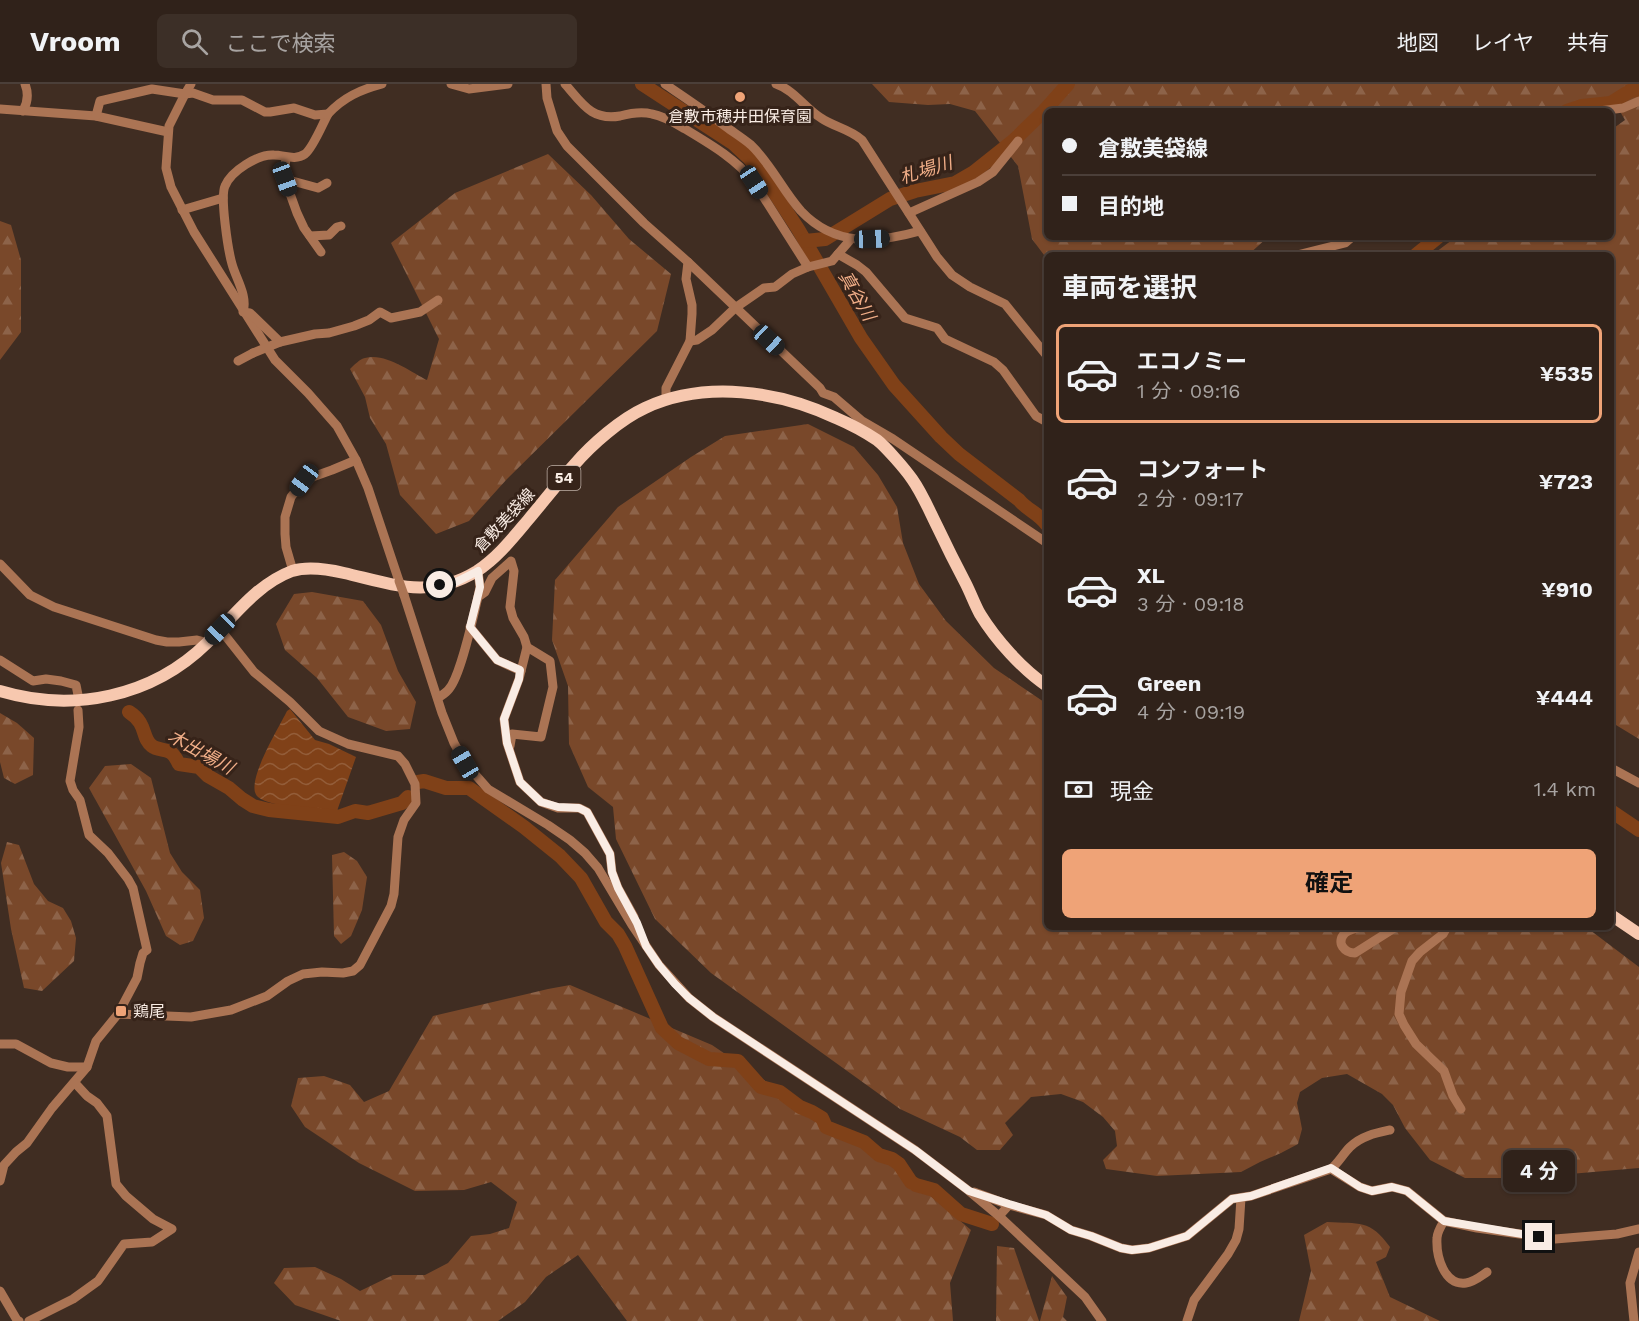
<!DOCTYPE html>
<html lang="ja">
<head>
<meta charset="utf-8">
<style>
  body { margin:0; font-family:"Work Sans","Noto Sans JP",sans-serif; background:#3c2f27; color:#f1f3f6; height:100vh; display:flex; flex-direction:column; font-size:22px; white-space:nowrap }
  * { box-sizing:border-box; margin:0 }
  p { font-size:20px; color:#a8a4a2 }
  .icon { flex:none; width:33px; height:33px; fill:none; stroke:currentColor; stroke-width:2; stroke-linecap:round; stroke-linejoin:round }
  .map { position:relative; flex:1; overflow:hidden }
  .details { position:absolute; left:1044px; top:168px; width:570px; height:678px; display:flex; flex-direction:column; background:#30221a; border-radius:9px; box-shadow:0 2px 4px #0004,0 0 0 2px #4b3f39 }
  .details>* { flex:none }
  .top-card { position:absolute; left:1044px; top:24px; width:570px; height:132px; border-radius:9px; box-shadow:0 2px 4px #0004,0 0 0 2px #4b3f39; display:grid; align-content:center; height:132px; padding:0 18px; background:#30221a }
  .end { position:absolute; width:27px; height:27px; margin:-14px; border:8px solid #f9ece4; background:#111; box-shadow:0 0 0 3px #111 }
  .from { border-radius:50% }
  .bubble { position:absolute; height:42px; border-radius:9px; background:#30221a; box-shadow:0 2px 4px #0004,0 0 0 2px #4b3f39; font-size:20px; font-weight:700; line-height:42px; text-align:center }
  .car { position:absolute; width:18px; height:36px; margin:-18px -9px; border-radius:8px; box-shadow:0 0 4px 2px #0007; background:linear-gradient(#222 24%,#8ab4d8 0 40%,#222 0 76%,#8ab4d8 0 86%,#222 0) }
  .top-card b { display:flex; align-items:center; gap:21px; height:57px; font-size:22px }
  .top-card b+b { border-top:2px solid #4b3f39 }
  .top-card i { width:15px; height:15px; background:#f1f3f6 }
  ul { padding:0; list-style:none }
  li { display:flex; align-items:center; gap:18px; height:99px; margin:0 12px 9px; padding:0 6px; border:3px solid transparent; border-radius:9px }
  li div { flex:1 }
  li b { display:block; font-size:22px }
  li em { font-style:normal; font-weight:700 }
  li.selected { border-color:#efa377 }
  li>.icon { width:54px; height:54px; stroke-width:1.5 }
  h2 { padding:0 18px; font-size:27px; line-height:72px }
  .pay { display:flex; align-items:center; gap:15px; height:66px; padding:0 18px; font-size:22px }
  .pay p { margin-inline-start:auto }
  .primary-button { display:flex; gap:12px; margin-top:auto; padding:12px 18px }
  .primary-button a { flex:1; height:69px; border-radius:9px; background:#efa377; color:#111; font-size:24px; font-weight:700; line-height:69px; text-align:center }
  header { display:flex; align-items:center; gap:36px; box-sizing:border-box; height:84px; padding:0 30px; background:#30221a; border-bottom:2px solid #4b3f39 }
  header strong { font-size:28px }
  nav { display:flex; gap:33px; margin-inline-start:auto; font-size:21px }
  .search { width:420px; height:54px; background:#3c2f27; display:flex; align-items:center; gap:15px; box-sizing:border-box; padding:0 21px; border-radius:9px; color:#a8a4a2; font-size:22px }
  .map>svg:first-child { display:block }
  .forest { fill:url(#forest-firs) }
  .water { fill:url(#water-waves) }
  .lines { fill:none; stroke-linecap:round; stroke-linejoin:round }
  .river { stroke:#804118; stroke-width:14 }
  .minor { stroke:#ab7454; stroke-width:9 }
  .major { stroke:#f7c8af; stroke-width:12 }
  .minor-bridge { stroke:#ab7454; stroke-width:9 }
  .route { stroke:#f9ece4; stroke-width:8 }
  .poi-dot { fill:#efa377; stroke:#362319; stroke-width:2 }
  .labels { text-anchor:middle; stroke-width:6; stroke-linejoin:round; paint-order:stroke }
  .shield { fill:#362319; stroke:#beb0a7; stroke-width:1.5 }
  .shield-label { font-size:15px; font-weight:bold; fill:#f9ece4 }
  .poi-label { font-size:16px; fill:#f9ece4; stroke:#362319 }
  .street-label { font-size:16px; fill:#f9ece4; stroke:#362319 }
  .water-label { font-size:18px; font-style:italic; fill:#f1ae88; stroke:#362319 }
</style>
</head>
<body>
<header>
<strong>Vroom</strong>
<div class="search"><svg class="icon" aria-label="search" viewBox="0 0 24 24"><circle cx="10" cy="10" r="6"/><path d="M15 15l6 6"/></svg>ここで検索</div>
<nav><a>地図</a><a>レイヤ</a><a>共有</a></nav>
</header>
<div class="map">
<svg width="1639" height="1237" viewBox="0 0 1639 1237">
  <defs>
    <pattern id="forest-firs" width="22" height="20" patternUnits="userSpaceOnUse" patternTransform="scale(1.5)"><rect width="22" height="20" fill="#79482a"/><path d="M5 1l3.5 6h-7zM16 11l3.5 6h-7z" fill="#8d6349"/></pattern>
    <pattern id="water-waves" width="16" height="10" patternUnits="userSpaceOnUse" patternTransform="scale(1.5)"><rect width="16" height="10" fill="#804118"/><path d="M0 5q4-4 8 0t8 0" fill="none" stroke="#935d39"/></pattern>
  </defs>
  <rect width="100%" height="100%" fill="#402d22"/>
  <g class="forest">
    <path d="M872 0H1639V655L1611 638V171H1432L1456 153H1611V46L1625 36 1615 19 1564 27H1047V153H1268L1248 171H1047V175L1032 155 1018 82 975 27 950 20 928 21 889 18Z"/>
    <path d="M548 70 591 111 629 155 671 190 657 247 507 395 469 437 436 450 400 411 386 360 370 334 365 313 350 285C354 281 360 275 365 274 385 268 411 288 427 296L439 255 391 159 455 109Z"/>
    <path d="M0 137 11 141 21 176V248L0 276Z"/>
    <path d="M808 340 854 363 878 391 897 423 903 459 919 500 946 537 994 584 1047 620V843H1586L1639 883V1084L1523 1094H1465L1430 1076 1405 1044 1393 1021 1382 1010 1347 990 1322 994 1300 1008 1297 1019 1302 1045 1298 1060 1281 1069 1260 1078 1241 1088 1157 1092 1106 1085 1103 1076 1117 1062 1115 1047 1103 1033 1083 1018 1061 1010 1031 1013 1005 1039 1013 1051 1000 1066H977L960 1053 900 1025 711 889 655 835 616 755 613 723 588 703 569 660 568 602 552 556 555 496 618 423 691 373 725 352Z"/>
    <path d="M312 508 363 517 381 541 398 587 416 618 410 645 386 647 348 633 317 594 285 566 276 540 294 510Z"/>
    <path d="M0 629 17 639 34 654 33 691 15 700 4 694 0 678Z"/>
    <path d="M131 680 151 694 170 769 182 788 200 806 204 834 193 857 180 861 166 852 146 807 89 704 105 682Z"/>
    <path d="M7 758 19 761 34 800 48 817 63 824 71 837 76 854 74 877 42 907 24 904 11 845 1 779Z"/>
    <path d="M344 768 357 777 367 793 362 826 351 852 341 860 334 852 332 771Z"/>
    <path d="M570 901 712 961 913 1097 971 1146 950 1199 953 1237H627L578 1171 546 1193 525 1218 498 1237H341L295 1221 274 1199 284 1184 315 1183 341 1195 360 1207 393 1191H425L448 1179 471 1152 490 1150 509 1144 517 1118 491 1098 464 1106 415 1107 359 1079 305 1043 291 1022 298 994 324 992 350 1001 364 1018 389 1007 433 932 548 905Z"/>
    <path d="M1327 1138C1359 1140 1370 1135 1390 1163L1386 1173 1376 1178 1390 1213 1440 1237H1299L1311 1187 1304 1151Z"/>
    <path d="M997 1162 1014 1164 1039 1237H996Z"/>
    <path d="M1052 1192 1067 1213 1063 1233 1067 1237H1040Z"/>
  </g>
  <path class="water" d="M290 625 315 656 329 660 356 673 337 727C318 725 272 724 258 713 243 701 280 642 287 627Z"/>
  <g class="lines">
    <g class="river">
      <path d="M642 0 734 60 748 73 761 88 798 145 861 254 894 301 941 353 959 370 1019 416C1027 426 1040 430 1047 441"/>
      <path d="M1567 27 1582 22 1611 19 1630 7 1639 6"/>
      <path d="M805 157 825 155 890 115 915 107 955 99 974 88 1013 57 1044 27 1068 0"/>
      <path d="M1416 171 1438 153"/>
      <path d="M129 628C148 640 141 654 152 662 157 666 165 665 170 668 174 670 177 676 179 680L199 683 208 692 229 704 242 715 253 722 269 726 338 733 355 727 368 729 402 719 408 713"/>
      <path d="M418 698 424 697 446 704H469L524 743 560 772 581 794 606 838 618 850 625 862 662 944 678 959 709 975 738 977 761 1003 780 1008 800 1023 812 1028 822 1034 826 1043 864 1058 879 1071 892 1075 899 1080 911 1098 916 1101 934 1106 961 1130 992 1140"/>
      <path d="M1611 727 1639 746"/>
    </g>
    <g class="minor">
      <path d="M191 0 185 10 169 42 166 84 171 103 194 148 275 276 308 309 337 342 356 376 368 404 399 497"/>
      <path d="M382 0C360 6 344 13 328 30 323 39 313 64 305 70 295 77 284 71 274 71 258 70 231 87 225 102 220 113 228 166 232 180 236 195 248 212 243 228L250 229 280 258 315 250 329 249 354 242 369 236 380 228 391 234 420 228 438 216"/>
      <path d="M451 0 469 5 508 0"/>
      <path d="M546 0 547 14 557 47 567 62 644 139 688 178 820 304 823 309 834 313 862 337 893 355 1047 459"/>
      <path d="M565 0C582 19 591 37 620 32 631 29 641 27 652 30 664 32 675 39 685 45 710 60 736 75 754 98L808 183"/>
      <path d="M665 0C687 15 708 29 729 45 736 50 744 55 751 61 771 80 783 107 801 127 835 163 877 159 920 147"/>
      <path d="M776 0C794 6 805 24 821 34 834 43 850 45 862 56L937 173 952 191 970 203 1005 220 1047 272"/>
      <path d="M0 25 96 32 168 48"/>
      <path d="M23 27C28 18 29 10 25 0"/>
      <path d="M1599 27 1623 24 1639 17"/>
      <path d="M96 32 100 17 152 5 185 10 193 9 213 16H242L265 28H270L294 24 315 31 328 30"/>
      <path d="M286 74 284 93 297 129 304 144 321 168"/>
      <path d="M285 95 318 104 327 99"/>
      <path d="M182 126 223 114"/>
      <path d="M909 129 978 98 993 88 1018 57"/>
      <path d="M310 152 329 151 337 143 341 142"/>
      <path d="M838 170 857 181 866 188 905 234 937 244 945 255 994 278 1003 286 1036 332 1047 338"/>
      <path d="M1297 171 1345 159 1352 153"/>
      <path d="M690 257 697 256 712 246 735 224 764 204 775 203 792 190 808 183 832 177 851 155"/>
      <path d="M238 277 253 269"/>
      <path d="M666 316V304L690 257 692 230V221L686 195 688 178"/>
      <path d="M0 480 30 511 54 523 156 556 167 558H179L197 556 205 558V561"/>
      <path d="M293 487 286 463 285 450V433L291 413 304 396 332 386 356 376"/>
      <path d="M404 511 442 629 454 659 465 679 488 705 548 741 570 756 585 769 598 784 632 841 659 881 689 914 713 933 915 1066 969 1107 999 1132 1085 1213 1102 1237"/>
      <path d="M478 513 485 508 492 494 511 477 514 487 510 523 513 534 524 553 527 563 519 595 504 635 507 659 520 698 541 718 558 724H579L587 728 610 770 612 788 618 804 634 833"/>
      <path d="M470 543 497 576 521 587"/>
      <path d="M0 576 33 597 46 595 61 597 76 601 78 611"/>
      <path d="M438 614C442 611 446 609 449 605 461 591 473 533 478 513L480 503 478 487"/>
      <path d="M510 662 512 650 541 653 553 603 550 577 527 563"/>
      <path d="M1611 684 1639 699"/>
      <path d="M1363 843C1357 844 1350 845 1345 849 1335 859 1345 869 1355 869L1396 843"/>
      <path d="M1447 843 1443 850 1420 868 1412 877 1401 908 1399 930 1404 941 1416 960 1444 987 1453 1012 1461 1025"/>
      <path d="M118 930 191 933 231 926 267 912 288 897 303 890 322 888 343 889 353 887 360 881 391 822 394 810 398 753 404 736 416 719 415 700 405 680 398 672 348 660 319 647 290 618 254 588 220 545"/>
      <path d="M0 960H16L51 979 68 983H87"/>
      <path d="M1331 1085 1360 1103 1372 1107 1392 1103 1407 1107 1444 1137 1477 1144 1555 1155 1617 1150 1639 1145"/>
      <path d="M0 1097 4 1081 16 1068 27 1059 52 1024 87 983 96 957 118 930 137 894 140 879 143 869 147 866 133 804 128 795 108 769 89 751 80 716 73 706 70 697 79 643 78 626"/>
      <path d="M974 1108 1009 1121"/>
      <path d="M999 1132 1009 1121 1046 1131 1071 1146 1091 1152 1121 1164 1132 1166 1149 1164 1187 1152 1232 1115 1251 1112 1331 1085C1339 1078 1343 1070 1350 1063 1361 1052 1376 1049 1390 1046"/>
      <path d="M1444 1137C1441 1142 1437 1149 1437 1154 1436 1172 1444 1202 1466 1199 1474 1198 1481 1192 1487 1188"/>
      <path d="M0 1207 17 1236 19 1237"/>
      <path d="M29 1237 73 1215 98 1197 124 1160 152 1158 172 1145 153 1135 126 1112 116 1100 107 1032 97 1019 87 1012 75 999"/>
      <path d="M1187 1237 1194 1216 1228 1170 1236 1156 1239 1145 1241 1114"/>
      <path d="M1634 1237 1630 1199 1639 1168"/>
    </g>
    <g class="major">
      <path d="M0 607C73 629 152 613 207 559 233 533 257 500 292 487 308 482 327 485 344 489 392 500 430 516 477 487 497 474 512 455 528 436 543 418 558 399 574 381 592 360 621 335 645 324 705 296 779 307 836 334 850 340 865 348 877 356 886 363 905 385 912 395 922 409 929 426 937 442 946 461 956 481 966 500 971 510 975 521 980 530 996 556 1022 585 1047 602"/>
      <path d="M1611 831 1639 850"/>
    </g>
    <g class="minor-bridge">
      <path d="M253 269 280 258"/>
      <path d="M399 497 404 511"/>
    </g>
  </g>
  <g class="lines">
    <path class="route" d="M440 501 456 498 478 487 480 503 470 543 497 576 520 586 519 595 504 635 507 659 520 698 541 718 558 723 579 724 587 728 610 770 612 788 618 804 637 839 646 862 659 881 675 900 689 914 713 933 915 1066 969 1107 1009 1120 1046 1131 1071 1146 1091 1152 1121 1164 1132 1166 1149 1164 1187 1152 1232 1115 1251 1112 1331 1084 1360 1103 1372 1107 1392 1103 1407 1107 1444 1137 1539 1153"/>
  </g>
  <g class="poi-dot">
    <circle cx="740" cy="13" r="6"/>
    <rect x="115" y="921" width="12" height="12" rx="3"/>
  </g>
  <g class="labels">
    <rect class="shield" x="547.5" y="382" width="33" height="24" rx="4.5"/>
    <g class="shield-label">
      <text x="564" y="399">54</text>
    </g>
    <g class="poi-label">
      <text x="740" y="38">倉敷市穂井田保育園</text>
      <text x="133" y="933" text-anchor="start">鶏尾</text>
    </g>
    <g class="street-label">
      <text transform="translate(504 436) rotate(-47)" y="6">倉敷美袋線</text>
    </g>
    <g class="water-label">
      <text transform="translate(926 86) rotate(-17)" y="6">札場川</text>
      <text transform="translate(857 212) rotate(60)" y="6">真谷川</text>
      <text transform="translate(201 668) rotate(29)" y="6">木出場川</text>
    </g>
  </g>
</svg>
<i class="end from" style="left:440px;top:501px"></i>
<i class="end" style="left:1539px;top:1153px"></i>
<div class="bubble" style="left:1503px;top:1066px;width:72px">4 分</div>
<i class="car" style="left:285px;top:95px;rotate:160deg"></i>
<i class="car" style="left:754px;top:98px;rotate:147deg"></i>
<i class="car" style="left:872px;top:155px;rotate:88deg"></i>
<i class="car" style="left:769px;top:256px;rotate:133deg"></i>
<i class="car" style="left:304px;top:396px;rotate:217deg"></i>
<i class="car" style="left:220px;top:545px;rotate:224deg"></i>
<i class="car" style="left:465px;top:679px;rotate:330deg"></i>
<div class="top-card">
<b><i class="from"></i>倉敷美袋線</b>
<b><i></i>目的地</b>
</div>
<section class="details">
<h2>車両を選択</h2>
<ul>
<li class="selected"><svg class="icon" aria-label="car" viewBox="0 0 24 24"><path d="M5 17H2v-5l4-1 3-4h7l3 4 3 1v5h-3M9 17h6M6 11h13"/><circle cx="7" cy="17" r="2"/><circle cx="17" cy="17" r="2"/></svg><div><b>エコノミー</b><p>1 分 · 09:16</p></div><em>¥535</em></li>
<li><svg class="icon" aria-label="car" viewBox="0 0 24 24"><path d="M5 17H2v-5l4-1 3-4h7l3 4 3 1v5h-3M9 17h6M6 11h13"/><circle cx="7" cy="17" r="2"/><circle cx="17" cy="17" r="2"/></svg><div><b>コンフォート</b><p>2 分 · 09:17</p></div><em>¥723</em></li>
<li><svg class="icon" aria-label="car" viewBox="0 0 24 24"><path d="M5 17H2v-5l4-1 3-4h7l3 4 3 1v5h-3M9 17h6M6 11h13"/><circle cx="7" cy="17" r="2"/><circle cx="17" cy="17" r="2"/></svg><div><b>XL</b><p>3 分 · 09:18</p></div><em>¥910</em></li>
<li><svg class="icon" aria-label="car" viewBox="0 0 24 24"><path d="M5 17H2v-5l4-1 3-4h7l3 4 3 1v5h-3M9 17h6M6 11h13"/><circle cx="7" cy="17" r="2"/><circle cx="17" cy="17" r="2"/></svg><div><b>Green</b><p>4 分 · 09:19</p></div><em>¥444</em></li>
</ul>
<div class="pay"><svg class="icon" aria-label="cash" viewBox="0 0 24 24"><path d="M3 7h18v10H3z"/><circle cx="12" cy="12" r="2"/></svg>現金<p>1.4 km</p></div>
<div class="primary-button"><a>確定</a></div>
</section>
</div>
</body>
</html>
